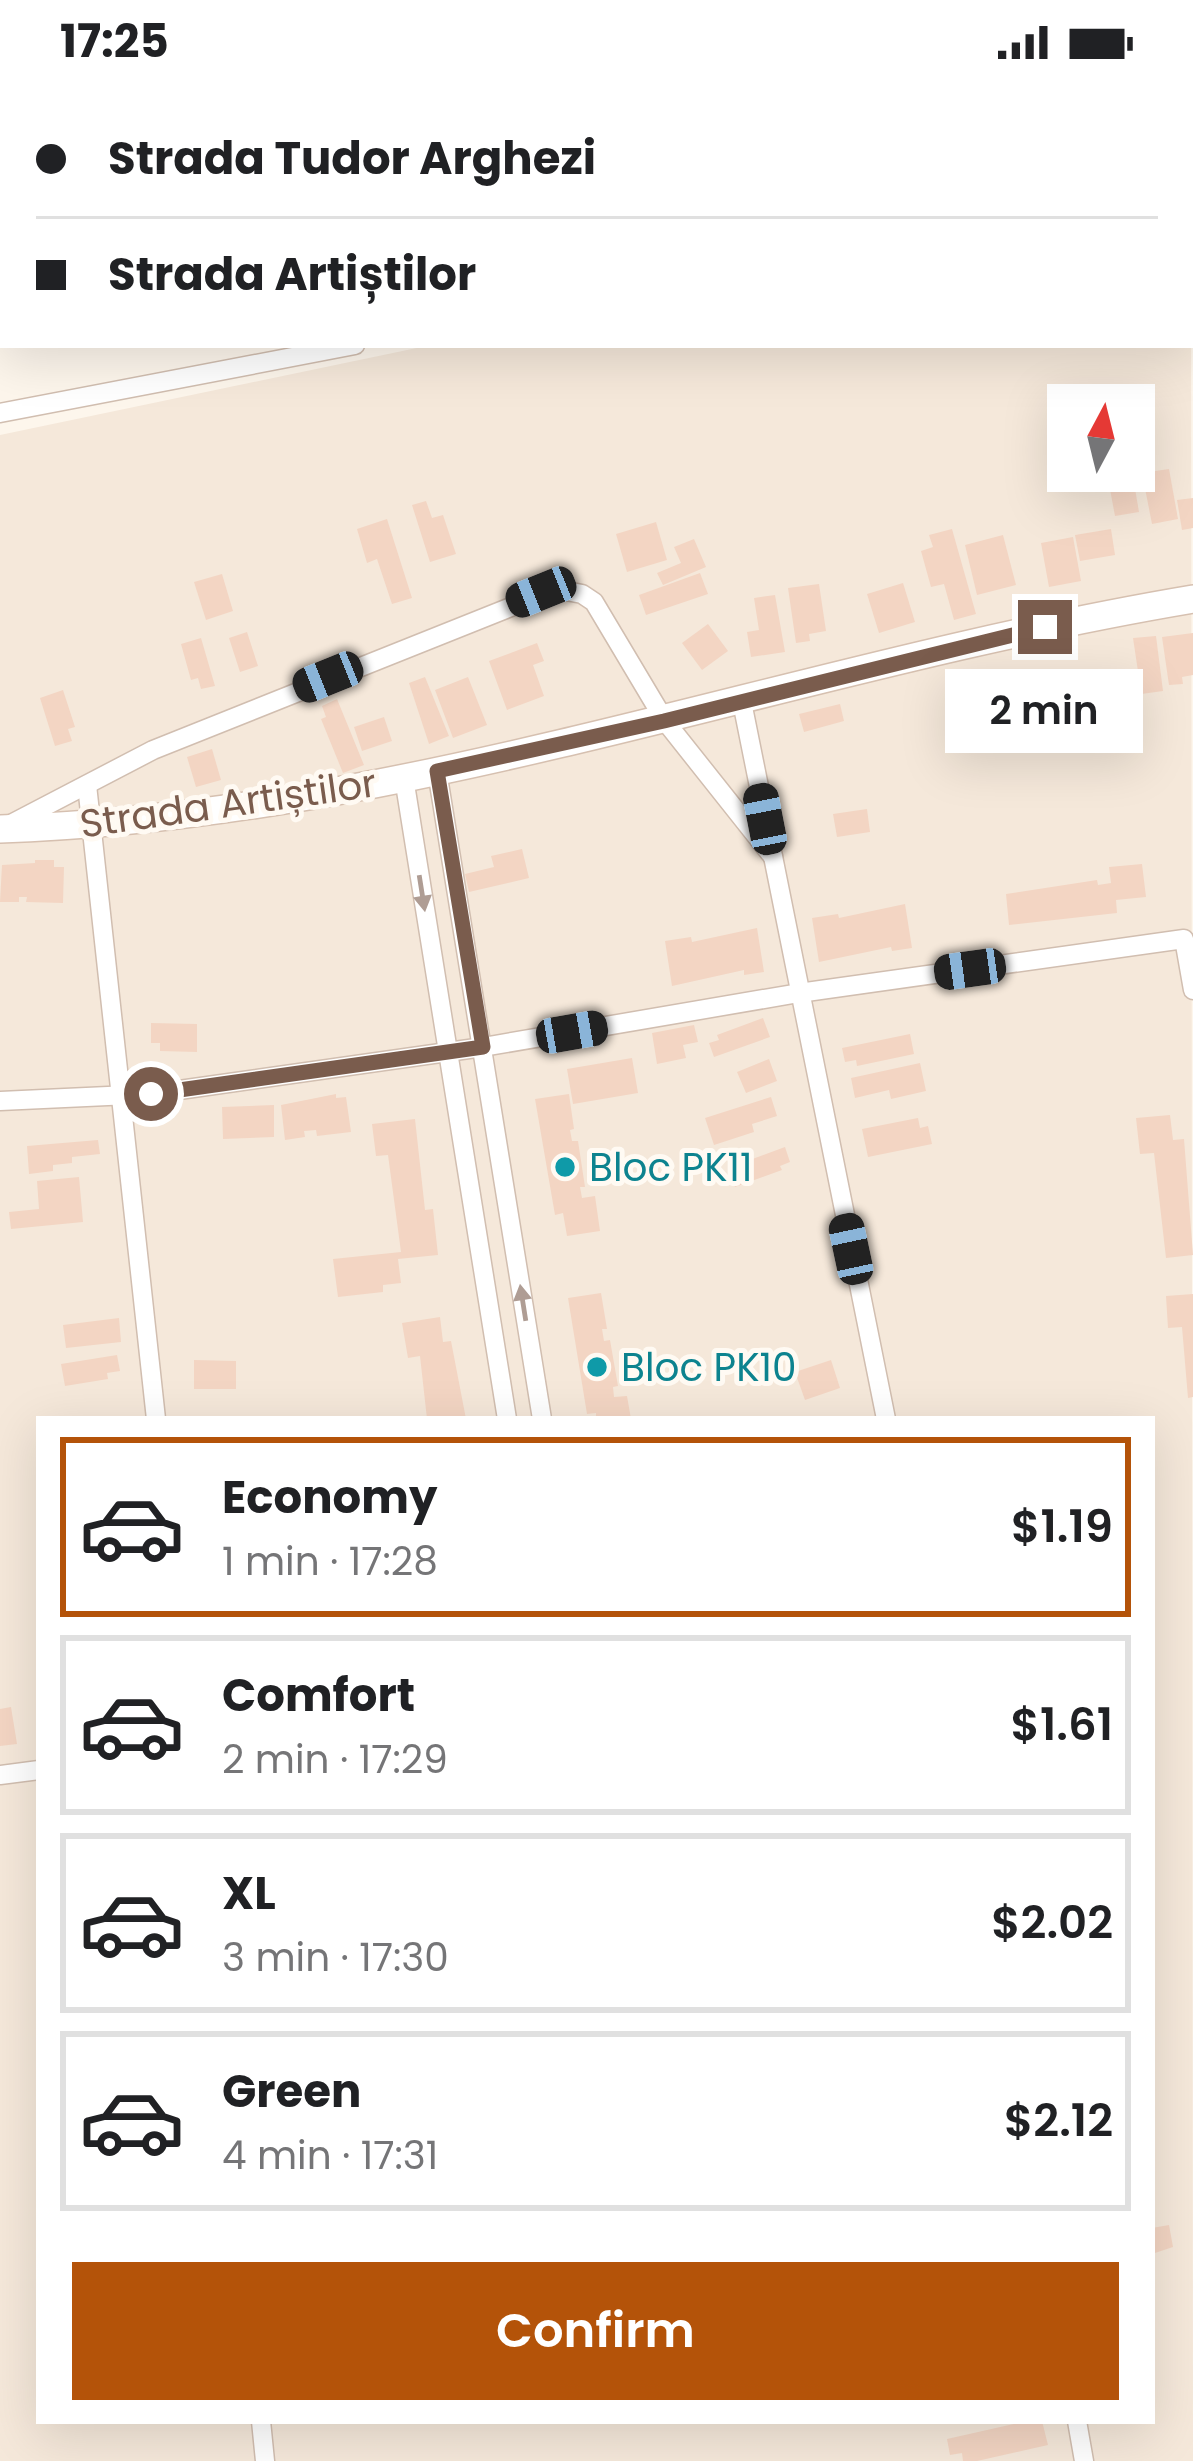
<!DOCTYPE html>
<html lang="en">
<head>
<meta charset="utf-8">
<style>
  body { margin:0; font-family:Poppins,sans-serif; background:#f2f2f2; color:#202124; height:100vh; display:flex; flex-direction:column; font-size:45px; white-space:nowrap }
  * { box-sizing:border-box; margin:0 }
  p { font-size:39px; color:#757577 }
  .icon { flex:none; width:66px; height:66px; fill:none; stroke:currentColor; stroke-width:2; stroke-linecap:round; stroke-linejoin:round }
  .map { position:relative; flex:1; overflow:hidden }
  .panel { position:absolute; left:36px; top:1332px; width:1119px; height:1008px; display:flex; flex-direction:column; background:#fff; border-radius:0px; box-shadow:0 12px 48px #0002 }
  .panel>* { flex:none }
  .banner { position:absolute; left:0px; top:0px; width:1194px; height:264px; box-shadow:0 12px 48px #0002; display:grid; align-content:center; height:264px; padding:0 36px; background:#fff }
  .needle { width:78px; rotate:7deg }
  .tools { position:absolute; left:1047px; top:300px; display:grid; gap:24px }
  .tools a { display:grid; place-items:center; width:108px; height:108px; border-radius:0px; background:#fff; box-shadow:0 12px 48px #0002; font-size:60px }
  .end { position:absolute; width:54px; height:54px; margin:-27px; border:15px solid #7a5c4d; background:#fff; box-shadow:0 0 0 6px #fff }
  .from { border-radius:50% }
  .bubble { position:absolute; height:84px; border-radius:0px; background:#fff; box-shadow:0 12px 48px #0002; font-size:39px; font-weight:600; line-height:84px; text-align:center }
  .car { position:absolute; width:36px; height:72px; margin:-36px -18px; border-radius:15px; box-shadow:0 0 9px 3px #0007; background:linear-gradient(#222 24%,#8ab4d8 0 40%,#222 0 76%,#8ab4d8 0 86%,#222 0) }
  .banner b { display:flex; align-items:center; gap:42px; height:114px; font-size:45px }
  .banner b+b { border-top:3px solid #e0e0e0 }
  .banner i { width:30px; height:30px; background:#202124 }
  ul { padding:21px 0 0; list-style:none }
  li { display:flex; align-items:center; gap:36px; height:180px; margin:0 24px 18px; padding:0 12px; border:6px solid #e0e0e0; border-radius:0px }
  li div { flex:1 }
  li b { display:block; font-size:45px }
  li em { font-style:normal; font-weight:600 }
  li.selected { border-color:#b45309 }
  li>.icon { width:108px; height:108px; stroke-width:1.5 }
  .button { display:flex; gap:24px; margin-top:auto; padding:24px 36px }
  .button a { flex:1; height:138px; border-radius:0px; background:#b45309; color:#fff; font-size:48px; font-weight:600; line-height:138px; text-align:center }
  .status { display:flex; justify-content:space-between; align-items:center; height:84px; padding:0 60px; background:#fff; direction:ltr }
  .status svg { height:33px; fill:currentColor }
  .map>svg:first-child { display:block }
  .residential { fill:#f5e8da; fill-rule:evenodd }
  .building { fill:#f3d5c3 }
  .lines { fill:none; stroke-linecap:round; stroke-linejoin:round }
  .street-casing { stroke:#d1beb0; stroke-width:21 }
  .secondary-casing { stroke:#d6c0b0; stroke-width:30 }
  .street { stroke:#fff; stroke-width:18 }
  .secondary { stroke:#fff; stroke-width:27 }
  .oneway { fill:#af9d94 }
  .route { stroke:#7a5c4d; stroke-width:15 }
  .culture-dot { fill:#0f9aa8; stroke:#fffaf3; stroke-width:4.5 }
  .labels { text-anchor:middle; stroke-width:10; stroke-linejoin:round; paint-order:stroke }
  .street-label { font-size:39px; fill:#7a5c4d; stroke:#fffaf3 }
  .culture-label { font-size:39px; fill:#0d838f; stroke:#fffaf3; text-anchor:start }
</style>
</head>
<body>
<div class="status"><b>17:25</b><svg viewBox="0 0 49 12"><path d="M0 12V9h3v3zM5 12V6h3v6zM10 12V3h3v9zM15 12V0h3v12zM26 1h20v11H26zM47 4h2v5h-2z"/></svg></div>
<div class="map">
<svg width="1193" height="2377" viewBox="0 0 1193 2377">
  <rect width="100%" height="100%" fill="#fdf6ec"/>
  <path class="residential" d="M1191 108 1193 2377H0V351L431 261H1191ZM1068 321H1134V387H1068ZM39 1335H1152V2337H39Z"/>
  <g class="building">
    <path d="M1169 385 1178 435 1152 440 1142 389Z"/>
    <path d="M1132 387 1139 428 1115 432 1107 389Z"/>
    <path d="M1193 414V444L1182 446 1177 416Z"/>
    <path d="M426 417 432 434 443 431 456 470 430 478 412 421Z"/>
    <path d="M387 435 412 514 392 520 377 475 367 479 357 445Z"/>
    <path d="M656 438 667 476 627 488 616 450Z"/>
    <path d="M952 445 976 530 954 536 944 500 931 503 921 467 933 463 929 451Z"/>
    <path d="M1111 445 1115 471 1080 477 1075 451Z"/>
    <path d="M1003 451 1016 501 977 511 965 461Z"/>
    <path d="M1073 453 1081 497 1049 503 1041 459Z"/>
    <path d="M694 455 706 483 663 501 657 489 681 479 674 463Z"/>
    <path d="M700 489 708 510 646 531 639 511Z"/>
    <path d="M222 490 233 527 206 536 194 498Z"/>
    <path d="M903 499 915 538 879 549 867 510Z"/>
    <path d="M819 500 826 547 809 550 810 557 796 559 788 504Z"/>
    <path d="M775 511 785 568 751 573 747 548 759 546 754 514Z"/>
    <path d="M708 540 728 567 702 586 682 559Z"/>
    <path d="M247 548 258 582 240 588 229 554Z"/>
    <path d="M1193 549V591L1182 593 1183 600 1169 601 1162 553Z"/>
    <path d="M1156 552 1163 607 1127 612 1125 596 1139 594 1133 554Z"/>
    <path d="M201 554 215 602 201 605 198 594 191 596 181 560Z"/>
    <path d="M537 559 544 577 533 581 544 612 507 626 489 577Z"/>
    <path d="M996 586 999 631 979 632V587Z"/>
    <path d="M425 593 449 652 429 660 409 599Z"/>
    <path d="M468 593 487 641 453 654 435 606Z"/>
    <path d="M63 606 75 643 68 645 72 657 55 662 40 614Z"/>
    <path d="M337 615 364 681 343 689 321 635 326 633 322 622Z"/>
    <path d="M840 620 844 637 804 648 799 630Z"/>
    <path d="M384 633 392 657 362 667 354 643Z"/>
    <path d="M212 665 221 696 196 703 187 673Z"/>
    <path d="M867 725 870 748 837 753 833 730Z"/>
    <path d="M522 765 529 794 469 808 465 790 494 783 491 772Z"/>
    <path d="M35 776H54V783H64L63 819 26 818 27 813H19V818H0L2 781 35 779Z"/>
    <path d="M1142 780 1146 813 1116 816 1117 829 1009 841 1006 810 1097 796 1098 801 1111 799 1109 783Z"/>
    <path d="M905 820 912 864 892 867 891 863 819 878 812 834 838 830 839 834Z"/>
    <path d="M757 844 764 888 744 891V886L672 902 665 857 691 853 692 858Z"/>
    <path d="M763 934 770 953 714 973 709 959 719 956 717 951Z"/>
    <path d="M151 939 197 940V968L160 967V959H151Z"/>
    <path d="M694 941 698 958 683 961 686 974 657 980 652 949Z"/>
    <path d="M910 950 914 970 857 982 856 976 845 978 842 964Z"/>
    <path d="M632 974 638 1009 573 1020 567 985Z"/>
    <path d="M769 975 777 997 746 1009 737 988Z"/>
    <path d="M920 979 926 1007 891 1015 889 1006 855 1014 851 994Z"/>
    <path d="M336 1010V1014L346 1013 351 1048 317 1052 316 1046 304 1047 305 1053 285 1056 281 1021Z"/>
    <path d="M569 1010 574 1045 570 1046 572 1057H578L585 1103H580L582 1114 595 1112 600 1147 567 1152 563 1129 555 1131 535 1015Z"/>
    <path d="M771 1013 777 1032 752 1040 754 1048 714 1061 705 1034Z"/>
    <path d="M274 1021V1053L223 1055 222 1023Z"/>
    <path d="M1170 1031 1173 1056 1184 1055 1193 1171 1166 1174 1154 1069 1140 1070 1136 1034Z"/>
    <path d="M918 1034 920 1044 928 1042 932 1060 868 1073 862 1045Z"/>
    <path d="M415 1035 425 1126 433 1125 438 1171 398 1175 401 1199 383 1201V1208L338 1213 333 1175 401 1168 388 1071 376 1072 372 1040Z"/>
    <path d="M98 1056 100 1070 72 1073V1079L53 1081V1087L29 1090 27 1062Z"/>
    <path d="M785 1063 790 1078 780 1082 782 1086 735 1103 728 1084Z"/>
    <path d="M79 1093 83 1138 11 1145 9 1128 39 1125 37 1097Z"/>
    <path d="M601 1209 607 1245H602L604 1257 610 1256 618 1302 613 1303 614 1313 627 1312 631 1335H596V1329L587 1330 568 1214Z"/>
    <path d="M1193 1210V1313L1188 1314 1182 1243 1168 1244 1166 1212Z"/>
    <path d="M440 1233 443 1258 451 1257 466 1335H427L420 1272 408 1274 402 1239Z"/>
    <path d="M119 1234 121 1258 66 1264 63 1241Z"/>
    <path d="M117 1271 120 1287 107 1289 108 1295 65 1302 61 1280Z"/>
    <path d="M194 1276 236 1277V1305H194Z"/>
    <path d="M831 1276 840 1304 805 1316 795 1288Z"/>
    <path d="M11 1623 17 1660 0 1662V1625Z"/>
    <path d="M1169 2141 1173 2163 1152 2170V2144Z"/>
    <path d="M1027 2337H1042L1048 2361 977 2377H963L962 2369 950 2371 947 2355Z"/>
  </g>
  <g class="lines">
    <defs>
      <g id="street">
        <path d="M304 3V0"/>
        <path d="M676 3V0"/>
        <path d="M1079 3V0"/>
        <path d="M1191 104H1193"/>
        <path d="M0 329 355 261"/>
        <path d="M742 618 886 1335"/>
        <path d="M437 687 542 1335"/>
        <path d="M404 694 507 1335"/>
        <path d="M87 701 156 1335"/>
        <path d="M11 740 153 666 556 505 582 510 594 518 665 637 773 773"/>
        <path d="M0 1017 151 1010 483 963 799 909 1184 855 1193 906"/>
        <path d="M0 1691 39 1686"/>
        <path d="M261 2337 265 2377"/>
        <path d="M1077 2337 1084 2377"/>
      </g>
      <path id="secondary" d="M0 745C409 732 793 582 1193 515"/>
    </defs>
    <use href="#street" class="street-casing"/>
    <use href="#secondary" class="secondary-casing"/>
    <use href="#street" class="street"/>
    <use href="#secondary" class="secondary"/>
  </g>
  <defs><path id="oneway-solid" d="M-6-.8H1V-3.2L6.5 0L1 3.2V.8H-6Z" transform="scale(3)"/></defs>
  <g class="oneway">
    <use href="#oneway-solid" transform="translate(422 809) rotate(81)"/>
    <use href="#oneway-solid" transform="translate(523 1219) rotate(-99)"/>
  </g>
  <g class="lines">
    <path class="route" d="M151 1010 483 963 437 687 664 637 1045 543"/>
  </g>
  <g class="culture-dot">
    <circle cx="565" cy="1083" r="12"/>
    <circle cx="597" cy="1283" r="12"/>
  </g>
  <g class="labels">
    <g class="street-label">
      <text transform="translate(228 719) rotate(-8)" y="14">Strada Artiștilor</text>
    </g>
    <g class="culture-label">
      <text x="589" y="1097">Bloc PK11</text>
      <text x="621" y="1297">Bloc PK10</text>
    </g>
  </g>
</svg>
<div class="tools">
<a><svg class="needle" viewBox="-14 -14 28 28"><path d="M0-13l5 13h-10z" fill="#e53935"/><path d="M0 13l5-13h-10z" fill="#757577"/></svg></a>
</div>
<i class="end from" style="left:151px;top:1010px"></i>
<i class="end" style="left:1045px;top:543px"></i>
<div class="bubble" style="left:945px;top:585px;width:198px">2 min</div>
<i class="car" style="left:541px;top:508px;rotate:248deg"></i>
<i class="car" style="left:328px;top:593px;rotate:248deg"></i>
<i class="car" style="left:765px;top:735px;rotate:349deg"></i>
<i class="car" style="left:970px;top:885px;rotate:262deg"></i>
<i class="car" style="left:572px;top:948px;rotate:80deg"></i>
<i class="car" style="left:851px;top:1165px;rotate:348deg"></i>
<div class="banner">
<b><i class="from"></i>Strada Tudor Arghezi</b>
<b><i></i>Strada Artiștilor</b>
</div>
<section class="panel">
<ul>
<li class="selected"><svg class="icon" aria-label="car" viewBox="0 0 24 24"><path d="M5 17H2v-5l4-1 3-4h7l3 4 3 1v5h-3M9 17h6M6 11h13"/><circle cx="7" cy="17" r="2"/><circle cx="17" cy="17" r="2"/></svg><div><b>Economy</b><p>1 min · 17:28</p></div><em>$1.19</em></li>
<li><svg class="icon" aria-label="car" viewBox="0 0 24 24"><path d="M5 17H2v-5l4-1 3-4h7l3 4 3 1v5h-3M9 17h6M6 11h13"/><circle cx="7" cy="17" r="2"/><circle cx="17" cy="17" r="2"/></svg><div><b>Comfort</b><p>2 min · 17:29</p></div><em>$1.61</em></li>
<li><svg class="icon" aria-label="car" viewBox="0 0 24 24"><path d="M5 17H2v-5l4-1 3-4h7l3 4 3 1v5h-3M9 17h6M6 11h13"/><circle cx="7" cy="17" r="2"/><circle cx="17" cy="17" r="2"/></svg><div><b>XL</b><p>3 min · 17:30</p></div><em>$2.02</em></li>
<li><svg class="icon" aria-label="car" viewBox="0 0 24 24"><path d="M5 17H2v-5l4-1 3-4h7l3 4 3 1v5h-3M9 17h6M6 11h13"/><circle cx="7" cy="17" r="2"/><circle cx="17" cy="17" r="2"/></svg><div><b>Green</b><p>4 min · 17:31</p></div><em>$2.12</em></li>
</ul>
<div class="button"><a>Confirm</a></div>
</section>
</div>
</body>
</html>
